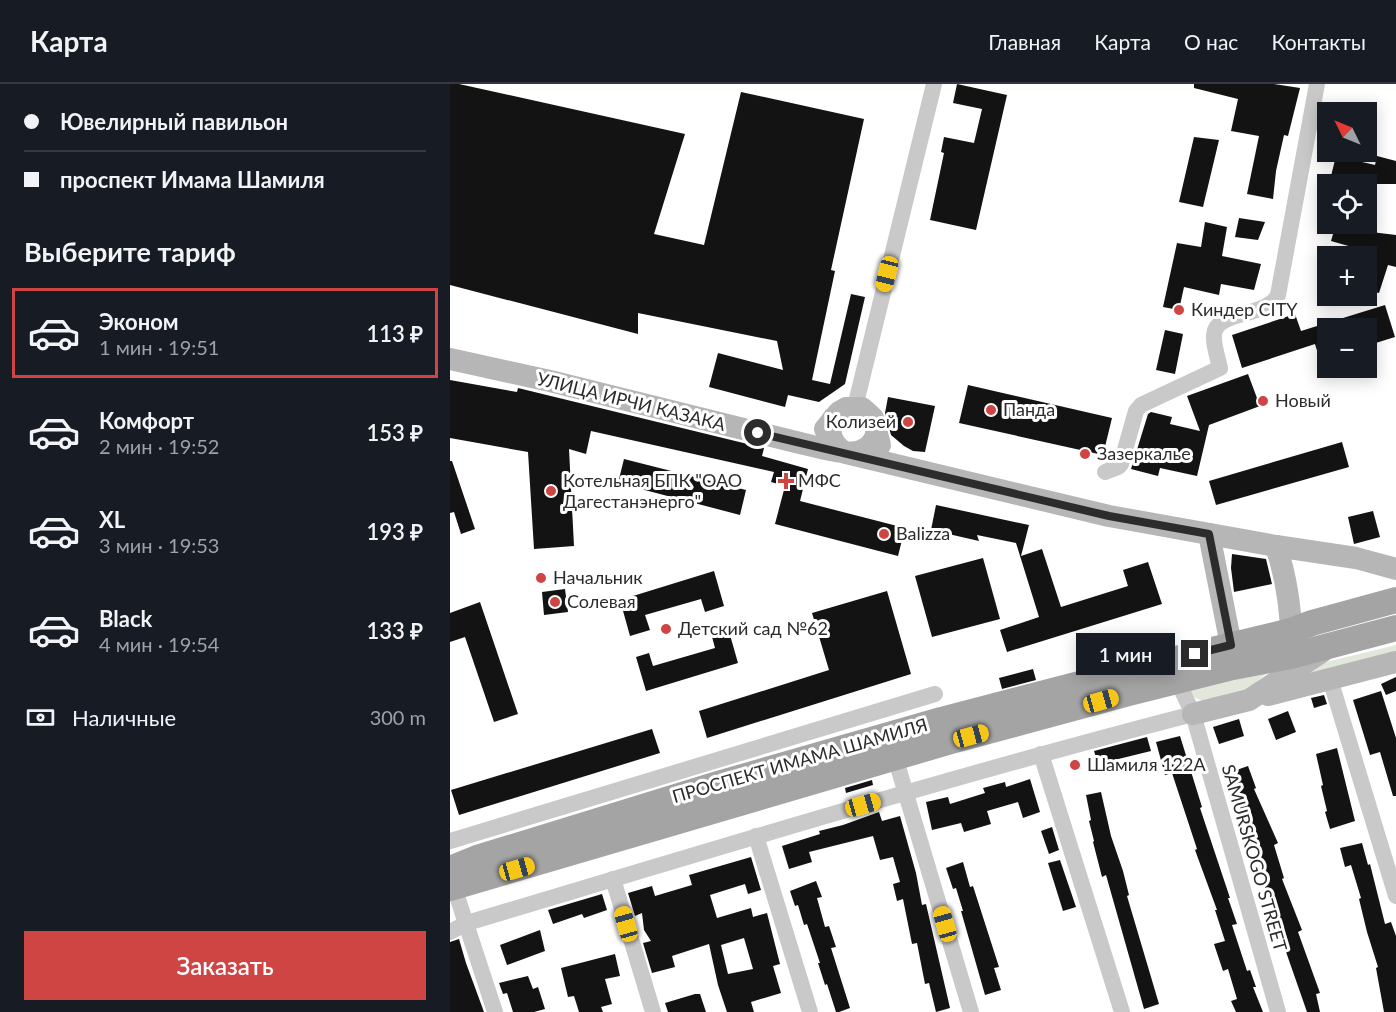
<!DOCTYPE html>
<html lang="ru">
<head>
<meta charset="utf-8">
<style>
  body { margin:0; font-family:Lato,sans-serif; background:#242831; color:#f1f3f6; height:100vh; display:flex; flex-direction:column; font-size:22px; white-space:nowrap }
  * { box-sizing:border-box; margin:0 }
  p { font-size:20px; color:#9ea1a6 }
  .icon { flex:none; width:33px; height:33px; fill:none; stroke:currentColor; stroke-width:2; stroke-linecap:round; stroke-linejoin:round }
  .map { position:relative; flex:1; overflow:hidden }
  .details { display:flex; flex-direction:column; background:#171b24; width:450px }
  .details>* { flex:none }
  .guide { display:grid; align-content:center; height:132px; padding:0 24px; background:#171b24 }
  .needle { width:39px; rotate:313deg }
  .controls { position:absolute; left:867px; top:18px; display:grid; gap:12px }
  .controls a { display:grid; place-items:center; width:60px; height:60px; border-radius:0px; background:#171b24; box-shadow:0 3px 15px #0003; font-size:30px }
  .end { position:absolute; width:27px; height:27px; margin:-14px; border:8px solid #2c2c2c; background:#fff; box-shadow:0 0 0 3px #fff }
  .from { border-radius:50% }
  .bubble { position:absolute; height:42px; border-radius:0px; background:#171b24; box-shadow:0 3px 15px #0003; font-size:20px; font-weight:600; line-height:42px; text-align:center }
  .car { position:absolute; width:18px; height:36px; margin:-18px -9px; border-radius:8px; box-shadow:0 0 4px 2px #0007; background:linear-gradient(#f5c518 24%,#345 0 40%,#f5c518 0 76%,#345 0 86%,#f5c518 0) }
  .guide b { display:flex; align-items:center; gap:21px; height:57px; font-size:22px }
  .guide b+b { border-top:2px solid #363941 }
  .guide i { width:15px; height:15px; background:#f1f3f6 }
  ul { padding:0; list-style:none }
  li { display:flex; align-items:center; gap:18px; height:90px; margin:0 12px 9px; padding:0 12px; border:3px solid transparent; border-radius:0px }
  li div { flex:1 }
  li b { display:block; font-size:22px }
  li em { font-style:normal; font-weight:600 }
  li.on { border-color:#ce4543 }
  li>.icon { width:54px; height:54px; stroke-width:1.5 }
  h2 { padding:0 24px; font-size:27px; line-height:72px }
  .pay { display:flex; align-items:center; gap:15px; height:66px; padding:0 24px; font-size:22px }
  .pay p { margin-inline-start:auto }
  .cta { display:flex; gap:12px; margin-top:auto; padding:12px 24px }
  .cta a { flex:1; height:69px; border-radius:0px; background:#ce4543; color:#fff; font-size:24px; font-weight:600; line-height:69px; text-align:center }
  header { display:flex; align-items:center; gap:36px; box-sizing:border-box; height:84px; padding:0 30px; background:#171b24; border-bottom:2px solid #363941 }
  header strong { font-size:28px }
  nav { display:flex; gap:33px; margin-inline-start:auto; font-size:21px }
  main { display:flex; flex:1; min-height:0 }
  .map>svg:first-child { display:block }
  .green { fill:#e1e8db }
  .building { fill:#131313; fill-rule:evenodd }
  .lines { fill:none; stroke-linecap:round; stroke-linejoin:round }
  .street { stroke:#c9c9c9; stroke-width:16 }
  .secondary { stroke:#b6b6b6; stroke-width:22 }
  .primary { stroke:#a4a4a4; stroke-width:26 }
  .route { stroke:#2c2c2c; stroke-width:8 }
  .poi-dot { fill:#ce4543; stroke:#fff; stroke-width:2 }
  .labels { text-anchor:middle; stroke-width:6; stroke-linejoin:round; paint-order:stroke }
  .poi-label { font-size:18px; fill:#2c2c2c; stroke:#fff; text-anchor:start }
  .street-label { font-size:18px; fill:#2c2c2c; stroke:#fff }
</style>
</head>
<body>
<header>
<strong>Карта</strong>
<nav><a>Главная</a><a>Карта</a><a>О нас</a><a>Контакты</a></nav>
</header>
<main>
<section class="details">
<div class="guide">
<b><i class="from"></i>Ювелирный павильон</b>
<b><i></i>проспект Имама Шамиля</b>
</div>
<h2>Выберите тариф</h2>
<ul>
<li class="on"><svg class="icon" aria-label="car" viewBox="0 0 24 24"><path d="M5 17H2v-5l4-1 3-4h7l3 4 3 1v5h-3M9 17h6M6 11h13"/><circle cx="7" cy="17" r="2"/><circle cx="17" cy="17" r="2"/></svg><div><b>Эконом</b><p>1 мин · 19:51</p></div><em>113 ₽</em></li>
<li><svg class="icon" aria-label="car" viewBox="0 0 24 24"><path d="M5 17H2v-5l4-1 3-4h7l3 4 3 1v5h-3M9 17h6M6 11h13"/><circle cx="7" cy="17" r="2"/><circle cx="17" cy="17" r="2"/></svg><div><b>Комфорт</b><p>2 мин · 19:52</p></div><em>153 ₽</em></li>
<li><svg class="icon" aria-label="car" viewBox="0 0 24 24"><path d="M5 17H2v-5l4-1 3-4h7l3 4 3 1v5h-3M9 17h6M6 11h13"/><circle cx="7" cy="17" r="2"/><circle cx="17" cy="17" r="2"/></svg><div><b>XL</b><p>3 мин · 19:53</p></div><em>193 ₽</em></li>
<li><svg class="icon" aria-label="car" viewBox="0 0 24 24"><path d="M5 17H2v-5l4-1 3-4h7l3 4 3 1v5h-3M9 17h6M6 11h13"/><circle cx="7" cy="17" r="2"/><circle cx="17" cy="17" r="2"/></svg><div><b>Black</b><p>4 мин · 19:54</p></div><em>133 ₽</em></li>
</ul>
<div class="pay"><svg class="icon" aria-label="cash" viewBox="0 0 24 24"><path d="M3 7h18v10H3z"/><circle cx="12" cy="12" r="2"/></svg>Наличные<p>300 m</p></div>
<div class="cta"><a>Заказать</a></div>
</section>
<div class="map">
<svg width="946" height="928" viewBox="0 0 946 928">
  <rect width="100%" height="100%" fill="#fff"/>
  <g class="green">
    <path d="M946 561V570L837 595 847 585Z"/>
    <path d="M822 585 794 608 758 620 742 612 739 604Z"/>
  </g>
  <g class="building">
    <path d="M0 0H9L235 50 204 150 254 161 291 8 414 35 381 186 385 187 362 296 380 300 401 210 415 213 395 300 369 318 338 311 335 323 259 303 268 269 333 286 327 257 188 229V250L0 201Z"/>
    <path d="M507 0 557 11 526 146 480 136 494 69 491 68 494 53 524 59 532 25 503 19Z"/>
    <path d="M744 0H824L850 4 838 52 834 51 826 87 823 115 797 110 809 52 781 47 788 15 744 4Z"/>
    <path d="M744 53 769 56 753 123 729 118Z"/>
    <path d="M886 72 925 81 927 72 946 77V100H879Z"/>
    <path d="M789 134 815 138 808 156 785 153Z"/>
    <path d="M755 138 777 143 772 172 811 180 804 206 771 200 769 211 734 203 729 226 713 223 727 159 751 163Z"/>
    <path d="M886 140H907L914 141 913 147 946 151V183L938 181 929 209 916 206V167L881 157Z"/>
    <path d="M935 221 945 253 916 262V244H878V292H875L865 260 792 284 782 251 845 230 851 247Z"/>
    <path d="M715 246 733 250 725 290 706 286Z"/>
    <path d="M798 290 810 322 759 341 747 392 710 384 708 392 681 385 698 330 701 328 722 333 720 340 750 347 737 312Z"/>
    <path d="M0 296 67 308 68 304 314 364 312 372 358 385 350 417 455 444 448 472 325 440 335 402 321 398 324 388 141 347 136 370 119 365 124 462 84 465 78 368 0 354Z"/>
    <path d="M518 301 662 334 653 371 509 339Z"/>
    <path d="M438 313 485 322 475 368 463 367 454 362 441 351 435 329Z"/>
    <path d="M892 358 899 383 766 421 759 397Z"/>
    <path d="M174 375 296 406 290 431 168 399Z"/>
    <path d="M0 377H2L25 445 11 450 4 428 0 429Z"/>
    <path d="M486 421 579 441 571 472 592 465 611 523 678 502 673 486 698 478 712 520 557 568 550 546 589 533 566 459 527 451 529 457 481 446Z"/>
    <path d="M923 427 930 453 904 460 898 433Z"/>
    <path d="M782 470 816 475 822 500 784 508 781 484Z"/>
    <path d="M533 474 550 535 482 553 465 492Z"/>
    <path d="M264 487 274 522 255 528 251 515 195 531 200 546 180 552 170 516Z"/>
    <path d="M115 505 118 528 94 531 92 508Z"/>
    <path d="M437 507 461 590 257 654 249 627 379 586 362 529Z"/>
    <path d="M30 518 68 630 44 638 15 553 0 558V529Z"/>
    <path d="M278 544 288 579 196 607 186 573 199 569 203 582 265 564 261 549Z"/>
    <path d="M583 585 586 596 552 605 549 594Z"/>
    <path d="M946 593V607L936 611 931 600Z"/>
    <path d="M931 607 946 654V712H943L930 668 920 671 903 616Z"/>
    <path d="M874 611 877 620 864 624 861 614Z"/>
    <path d="M838 627 846 648 826 656 818 635Z"/>
    <path d="M789 635 794 652 769 660 763 643Z"/>
    <path d="M202 645 210 669 9 731 1 706Z"/>
    <path d="M730 652 752 723 750 724 780 814H778L787 840 782 841 797 887 800 886 806 903H803L813 928H786L781 917 787 915 778 885 773 887 764 860 775 857 765 826H767L745 766 747 765 722 689 715 691 706 658Z"/>
    <path d="M697 653 701 667 648 680 644 667Z"/>
    <path d="M887 664 905 737 880 745 875 728 877 727 871 702 873 701 866 670Z"/>
    <path d="M798 682 806 704 804 705 828 759 824 761 834 794 832 795 852 846 848 848 870 909 866 910 870 928H857L835 865 837 864 816 808 809 777 799 752 802 751 791 726 778 689Z"/>
    <path d="M580 695 590 728 573 734 568 718 537 727 541 740 514 748 511 739 482 746 476 718 498 713 500 720 535 709 533 704 555 698 556 703Z"/>
    <path d="M422 696 423 701 396 709 395 704Z"/>
    <path d="M651 708 661 752 673 787 679 811 677 812 709 920 694 925 656 791 652 793 643 758 644 757 639 737 641 736 636 711Z"/>
    <path d="M429 728 432 737 450 732 466 789 472 821 476 820 500 924 486 928 479 899 475 900 467 859 462 860 453 815 447 817 443 800 450 798 443 773 430 776 423 752 359 768 362 778 339 785 332 762 370 750 369 747 393 741Z"/>
    <path d="M602 743 609 766 599 770 591 747Z"/>
    <path d="M912 759 918 781 920 780 935 840 941 838 946 852V928H934L926 884 928 883 917 848 909 815 911 814 901 781 895 783 890 764Z"/>
    <path d="M301 773 311 806 298 810 295 800 260 811 267 834 301 824 303 833 317 829 330 880 323 882 331 909 301 918 304 928H277L268 901 259 860 222 872 225 883 202 889 193 859 201 857 194 846 192 829 185 832 178 809 202 802 205 812 242 801 239 791ZM294 854 303 885 278 890 271 861Z"/>
    <path d="M610 776 626 823 613 827 598 779Z"/>
    <path d="M513 778 520 803 523 802 549 883 544 884 551 906 535 911 511 827H513L506 804 503 805 496 784Z"/>
    <path d="M366 797 372 813 367 814 375 843 379 842 386 863 381 864 400 924 389 928H386L377 900 375 901 368 879H370L357 840 354 841 348 821 345 822 340 807Z"/>
    <path d="M152 810 157 826 134 834 132 830 103 840 98 826Z"/>
    <path d="M90 846 95 867 57 881 50 861Z"/>
    <path d="M9 855 16 879 34 928H0V858Z"/>
    <path d="M165 870 170 892 155 895 162 920 151 923 153 928H129L124 912 118 913 111 884Z"/>
    <path d="M78 892 83 905 88 903 95 925 84 928H63L57 909 53 910 49 899Z"/>
    <path d="M245 910H250L256 928H218L215 919Z"/>
  </g>
  <g class="lines">
    <g class="street">
      <path d="M405 323 484 0"/>
      <path d="M655 388 668 383 671 380 686 327 691 321 770 284C768 274 763 261 764 251 765 226 817 234 828 211L867 0"/>
      <path d="M880 595 946 812"/>
      <path d="M728 598 743 630 828 928"/>
      <path d="M591 670 672 928"/>
      <path d="M445 673 521 928"/>
      <path d="M306 752 360 928"/>
      <path d="M0 757 485 610"/>
      <path d="M163 795 203 928"/>
      <path d="M4 803 45 928"/>
      <path d="M0 848 17 839C258 767 499 693 743 630"/>
    </g>
    <g class="secondary">
      <path d="M0 275 100 297 354 360C379 365 417 382 427 348"/>
      <path d="M383 334C377 349 382 361 396 369L659 432 826 462 906 474 946 485"/>
      <path d="M375 345 389 328 396 324H412L423 334 430 361"/>
      <path d="M759 450 781 561"/>
      <path d="M826 462C837 496 842 529 841 564"/>
      <path d="M818 611 946 578"/>
      <path d="M743 630 799 616 873 567"/>
    </g>
    <g class="primary">
      <path d="M0 785 27 774 268 700 491 636 745 570 841 547 862 539 946 516"/>
      <path d="M0 804 501 657 679 609 783 583 841 572 946 544"/>
    </g>
  </g>
  <g class="lines">
    <path class="route" d="M308 349 659 432 759 450 781 561 745 570"/>
  </g>
  <g class="poi-dot">
    <circle cx="729" cy="226" r="6"/>
    <circle cx="813" cy="317" r="6"/>
    <circle cx="541" cy="326" r="6"/>
    <circle cx="458" cy="338" r="6"/>
    <circle cx="635" cy="370" r="6"/>
    <path d="M333 388h6v6h6v6h-6v6h-6v-6h-6v-6h6z"/>
    <circle cx="101" cy="407" r="6"/>
    <circle cx="434" cy="450" r="6"/>
    <circle cx="91" cy="494" r="6"/>
    <circle cx="105" cy="518" r="6"/>
    <circle cx="216" cy="545" r="6"/>
    <circle cx="625" cy="681" r="6"/>
  </g>
  <g class="labels">
    <g class="poi-label">
      <text x="741" y="232">Киндер CITY</text>
      <text x="825" y="323">Новый</text>
      <text x="553" y="332">Панда</text>
      <text x="446" y="344" text-anchor="end">Колизей</text>
      <text x="647" y="376">Зазеркалье</text>
      <text x="113" y="403">Котельная БПК "ОАО<tspan x="113" dy="21">Дагестанэнерго"</tspan></text>
      <text x="348" y="403">МФС</text>
      <text x="446" y="456">Balizza</text>
      <text x="103" y="500">Начальник</text>
      <text x="117" y="524">Солевая</text>
      <text x="228" y="551">Детский сад №62</text>
      <text x="637" y="687">Шамиля 122А</text>
    </g>
    <g class="street-label">
      <text transform="translate(181 318) rotate(14)" y="6">УЛИЦА ИРЧИ КАЗАКА</text>
      <text transform="translate(350 677) rotate(-16)" y="6">ПРОСПЕКТ ИМАМА ШАМИЛЯ</text>
      <text transform="translate(804 774) rotate(74)" y="6">SAMURSKOGO STREET</text>
    </g>
  </g>
</svg>
<div class="controls">
<a><svg class="needle" viewBox="-14 -14 28 28"><path d="M0-13l5 13h-10z" fill="#e53935"/><path d="M0 13l5-13h-10z" fill="#9ea1a6"/></svg></a>
<a><svg class="icon" aria-label="locate" viewBox="0 0 24 24"><circle cx="12" cy="12" r="6"/><path d="M12 2v4M12 18v4M2 12h4M18 12h4"/></svg></a>
<a>+</a>
<a>−</a>
</div>
<i class="end from" style="left:308px;top:349px"></i>
<i class="end" style="left:745px;top:570px"></i>
<div class="bubble" style="left:626px;top:549px;width:99px">1 мин</div>
<i class="car" style="left:437px;top:190px;rotate:194deg"></i>
<i class="car" style="left:651px;top:617px;rotate:74deg"></i>
<i class="car" style="left:521px;top:652px;rotate:75deg"></i>
<i class="car" style="left:413px;top:721px;rotate:74deg"></i>
<i class="car" style="left:67px;top:785px;rotate:74deg"></i>
<i class="car" style="left:176px;top:840px;rotate:344deg"></i>
<i class="car" style="left:495px;top:840px;rotate:344deg"></i>
</div>
</main>
</body>
</html>
